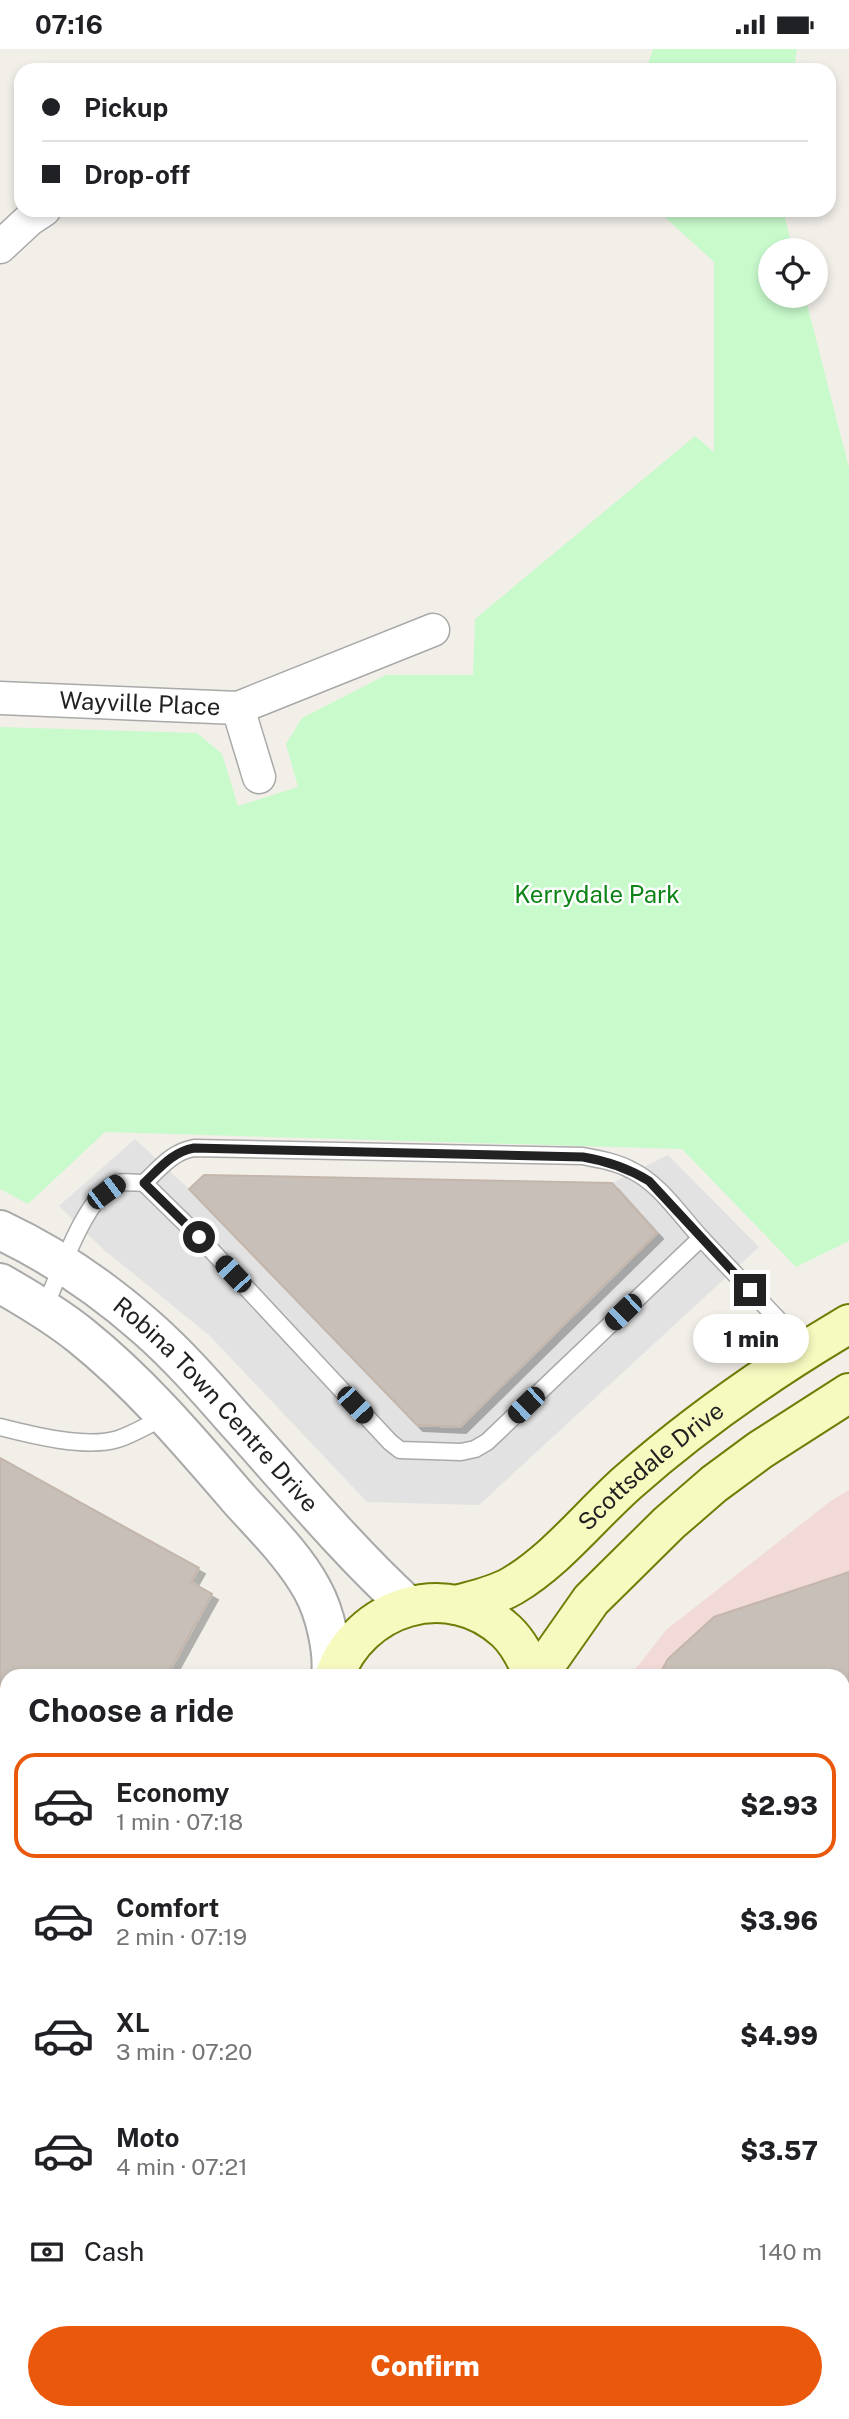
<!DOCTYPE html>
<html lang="en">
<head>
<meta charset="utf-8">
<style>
  body { margin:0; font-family:"Public Sans",sans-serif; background:#f6f6f6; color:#202124; height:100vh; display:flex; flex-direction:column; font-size:26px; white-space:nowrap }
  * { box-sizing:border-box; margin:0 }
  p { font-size:23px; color:#757577 }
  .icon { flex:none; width:38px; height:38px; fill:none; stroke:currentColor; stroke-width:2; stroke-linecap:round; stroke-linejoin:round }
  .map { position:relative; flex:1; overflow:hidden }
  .drawer { position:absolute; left:0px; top:1620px; width:850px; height:751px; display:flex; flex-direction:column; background:#fff; border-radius:21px 21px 0 0; box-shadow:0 4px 10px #0003 }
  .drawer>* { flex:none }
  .banner { position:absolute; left:14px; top:14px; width:822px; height:154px; border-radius:21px; box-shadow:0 4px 10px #0003; display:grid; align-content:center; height:154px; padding:0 28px; background:#fff }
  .buttons { position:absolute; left:758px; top:189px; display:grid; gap:14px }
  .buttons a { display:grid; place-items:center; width:70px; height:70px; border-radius:50%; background:#fff; box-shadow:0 4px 10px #0003; font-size:35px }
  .end { position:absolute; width:32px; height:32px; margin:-16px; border:9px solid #222; background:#fff; box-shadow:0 0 0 4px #fff }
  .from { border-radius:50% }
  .bubble { position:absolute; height:49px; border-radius:24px; background:#fff; box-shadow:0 4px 10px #0003; font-size:23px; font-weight:800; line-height:49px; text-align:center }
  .car { position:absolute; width:21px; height:42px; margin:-21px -10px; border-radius:9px; box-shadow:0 0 5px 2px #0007; background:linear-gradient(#222 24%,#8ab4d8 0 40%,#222 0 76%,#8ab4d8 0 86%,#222 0) }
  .banner b { display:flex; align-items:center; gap:24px; height:66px; font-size:26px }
  .banner b+b { border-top:2px solid #e0e0e0 }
  .banner i { width:18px; height:18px; background:#202124 }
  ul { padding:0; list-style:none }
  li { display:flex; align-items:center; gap:21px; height:105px; margin:0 14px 10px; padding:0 14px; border:4px solid transparent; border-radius:21px }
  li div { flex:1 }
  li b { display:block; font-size:26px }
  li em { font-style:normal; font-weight:800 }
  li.active { border-color:#ea580c }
  li>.icon { width:63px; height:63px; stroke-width:1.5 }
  h2 { padding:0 28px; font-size:32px; line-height:84px }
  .pay { display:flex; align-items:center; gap:18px; height:77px; padding:0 28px; font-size:26px }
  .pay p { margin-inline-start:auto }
  .button { display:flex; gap:14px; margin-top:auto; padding:14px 28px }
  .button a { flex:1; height:80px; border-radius:42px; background:#ea580c; color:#fff; font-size:28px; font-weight:800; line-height:80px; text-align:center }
  .status { display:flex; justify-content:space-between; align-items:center; height:49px; padding:0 35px; background:#fff; direction:ltr }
  .status svg { height:19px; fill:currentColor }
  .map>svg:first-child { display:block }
  .commercial { fill:#f2dad9 }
  .park { fill:#c8facc }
  .parking { fill:#e2e2e2 }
  .building { fill:#c7bfb8; stroke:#c4b6ab; stroke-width:2; filter:url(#shadow) }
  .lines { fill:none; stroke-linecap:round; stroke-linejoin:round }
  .service-casing { stroke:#a9a9a9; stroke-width:19 }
  .minor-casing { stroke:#a9a9a9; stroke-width:35 }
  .tertiary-casing { stroke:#a9a9a9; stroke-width:42 }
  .secondary-casing { stroke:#707d05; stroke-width:42 }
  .service { stroke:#fff; stroke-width:16 }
  .minor { stroke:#fff; stroke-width:32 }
  .tertiary { stroke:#fff; stroke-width:38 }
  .secondary { stroke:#f7fabf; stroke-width:38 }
  .route { stroke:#222; stroke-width:9 }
  .labels { text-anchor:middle; stroke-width:5; stroke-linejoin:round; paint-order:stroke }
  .street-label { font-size:24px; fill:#222; stroke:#fff }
  .park-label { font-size:24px; fill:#0c8416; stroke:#fff }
</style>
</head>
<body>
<div class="status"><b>07:16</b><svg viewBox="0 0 49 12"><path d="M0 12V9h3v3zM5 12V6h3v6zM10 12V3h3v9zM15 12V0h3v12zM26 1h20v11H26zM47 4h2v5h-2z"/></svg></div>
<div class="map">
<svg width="849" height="2370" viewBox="0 0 849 2370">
  <defs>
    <filter id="shadow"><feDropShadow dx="6" dy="6" stdDeviation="0" flood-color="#0004"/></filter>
  </defs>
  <rect width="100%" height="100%" fill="#f2efe9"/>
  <path class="commercial" d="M849 1441V2370L844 2351V1628H629L667 1580 832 1451Z"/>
  <g class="park">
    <path d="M653 0H797L794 21H646Z"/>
    <path d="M657 161H783L793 201H770V247H805L849 419V1192L796 1218 682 1100 105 1083 28 1155 0 1140V678L197 684 222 705 238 757 298 738 286 695 302 669 386 626H473L475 570 695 387 714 403V213Z"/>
  </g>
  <g class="parking">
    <path d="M135 1090 189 1140 417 1376 460 1378 657 1184 612 1134 668 1106 759 1198 479 1456 367 1453 210 1287 103 1200 59 1157Z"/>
    <path d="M849 1715V1914L844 1916V1717Z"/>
    <path d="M78 2364H700L702 2370H80Z"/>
  </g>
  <g class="building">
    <path d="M204 1126 612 1134 657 1184 460 1378 417 1376 189 1140Z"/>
    <path d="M0 1409 199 1519 191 1533 212 1545 166 1628H7V1912L0 1924Z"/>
    <path d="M849 1523V1690L844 1692V1628H658L668 1610 714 1568Z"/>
    <path d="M849 1984V2319L844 2304V1986Z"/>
    <path d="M173 2364H636L638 2370H173Z"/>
  </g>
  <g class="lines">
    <defs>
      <g id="service">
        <path d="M144 1134C160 1119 172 1103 194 1099L583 1107C599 1110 616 1113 631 1121 659 1134 680 1166 701 1189"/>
        <path d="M44 1260C58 1229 86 1145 117 1134 124 1132 137 1134 144 1134L199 1188 390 1393 400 1401 461 1403 475 1400 487 1393 701 1189 806 1300"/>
        <path d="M0 1378C31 1386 87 1400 118 1390 134 1385 151 1374 167 1367"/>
        <path d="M844 1951 849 1950"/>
        <path d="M0 1974 7 1962"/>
        <path d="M0 2084H7"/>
        <path d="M2 2190 7 2215"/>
        <path d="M0 2350 7 2343"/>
        <path d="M45 2364 47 2370"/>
      </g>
      <g id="minor">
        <path d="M0 198 29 171 44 161"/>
        <path id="s1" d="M0 649 238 659 433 581"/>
        <path d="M238 659 259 728"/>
      </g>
      <g id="tertiary">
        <path id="s2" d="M0 1181C51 1205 103 1240 146 1278 178 1306 206 1338 234 1370 291 1433 345 1499 408 1557"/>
        <path d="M0 1234C28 1250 55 1266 80 1286 140 1334 189 1392 239 1450 264 1478 294 1507 312 1540 325 1563 334 1602 331 1628"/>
        <path d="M755 2364 756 2370"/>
        <path d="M808 2364 809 2370"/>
      </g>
      <g id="secondary">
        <path id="s3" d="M456 1556C474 1551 495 1547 512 1537 556 1511 589 1468 627 1434 695 1374 771 1321 849 1275"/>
        <path d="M334 1628C359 1557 448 1528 506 1582 519 1594 527 1611 534 1628"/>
        <path d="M537 1628 591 1551 669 1474 714 1435 760 1401 849 1344"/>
      </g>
    </defs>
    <use href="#service" class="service-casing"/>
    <use href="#minor" class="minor-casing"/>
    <use href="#tertiary" class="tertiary-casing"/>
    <use href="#secondary" class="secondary-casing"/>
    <use href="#service" class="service"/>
    <use href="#minor" class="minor"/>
    <use href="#tertiary" class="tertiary"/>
    <use href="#secondary" class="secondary"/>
  </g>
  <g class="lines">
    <path class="route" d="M199 1188 144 1134C160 1119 172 1103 194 1099L583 1108C607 1112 628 1119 649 1132L750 1241"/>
  </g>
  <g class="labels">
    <g class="street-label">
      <text dy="8" stroke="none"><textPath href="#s1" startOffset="140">Wayville Place</textPath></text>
      <text dy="8" stroke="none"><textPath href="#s2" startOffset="280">Robina Town Centre Drive</textPath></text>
      <text dy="8" stroke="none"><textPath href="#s3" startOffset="243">Scottsdale Drive</textPath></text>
    </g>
    <g class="park-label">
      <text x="597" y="854">Kerrydale Park</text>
    </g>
  </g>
</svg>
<div class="buttons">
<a><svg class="icon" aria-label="locate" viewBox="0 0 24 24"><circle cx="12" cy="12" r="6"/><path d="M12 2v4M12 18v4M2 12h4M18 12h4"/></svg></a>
</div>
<i class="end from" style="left:199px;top:1188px"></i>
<i class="end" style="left:750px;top:1241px"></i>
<div class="bubble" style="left:693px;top:1265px;width:116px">1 min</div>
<i class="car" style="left:106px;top:1143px;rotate:53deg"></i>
<i class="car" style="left:233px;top:1225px;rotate:317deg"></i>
<i class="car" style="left:623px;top:1263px;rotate:226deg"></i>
<i class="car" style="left:355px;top:1356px;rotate:137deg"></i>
<i class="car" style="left:526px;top:1356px;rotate:226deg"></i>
<div class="banner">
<b><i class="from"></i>Pickup</b>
<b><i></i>Drop-off</b>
</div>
<section class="drawer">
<h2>Choose a ride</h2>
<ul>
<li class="active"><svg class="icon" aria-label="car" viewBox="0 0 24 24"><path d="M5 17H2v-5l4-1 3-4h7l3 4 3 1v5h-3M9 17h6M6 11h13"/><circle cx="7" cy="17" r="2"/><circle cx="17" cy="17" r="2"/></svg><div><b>Economy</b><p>1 min · 07:18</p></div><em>$2.93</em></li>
<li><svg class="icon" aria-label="car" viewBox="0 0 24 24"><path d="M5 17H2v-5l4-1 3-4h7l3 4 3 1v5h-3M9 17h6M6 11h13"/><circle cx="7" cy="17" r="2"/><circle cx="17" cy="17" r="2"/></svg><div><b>Comfort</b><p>2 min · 07:19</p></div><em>$3.96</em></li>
<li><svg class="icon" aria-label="car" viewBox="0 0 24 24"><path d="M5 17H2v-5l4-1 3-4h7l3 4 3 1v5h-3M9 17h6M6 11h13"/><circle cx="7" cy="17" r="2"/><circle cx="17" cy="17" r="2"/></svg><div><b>XL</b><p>3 min · 07:20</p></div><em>$4.99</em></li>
<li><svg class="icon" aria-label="car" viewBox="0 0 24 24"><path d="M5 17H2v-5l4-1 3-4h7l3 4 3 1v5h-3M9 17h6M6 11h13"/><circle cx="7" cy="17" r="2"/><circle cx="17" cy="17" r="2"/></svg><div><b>Moto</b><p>4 min · 07:21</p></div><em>$3.57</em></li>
</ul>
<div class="pay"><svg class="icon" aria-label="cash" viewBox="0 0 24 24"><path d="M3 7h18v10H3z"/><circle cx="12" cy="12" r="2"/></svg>Cash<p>140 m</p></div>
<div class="button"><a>Confirm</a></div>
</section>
</div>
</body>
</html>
